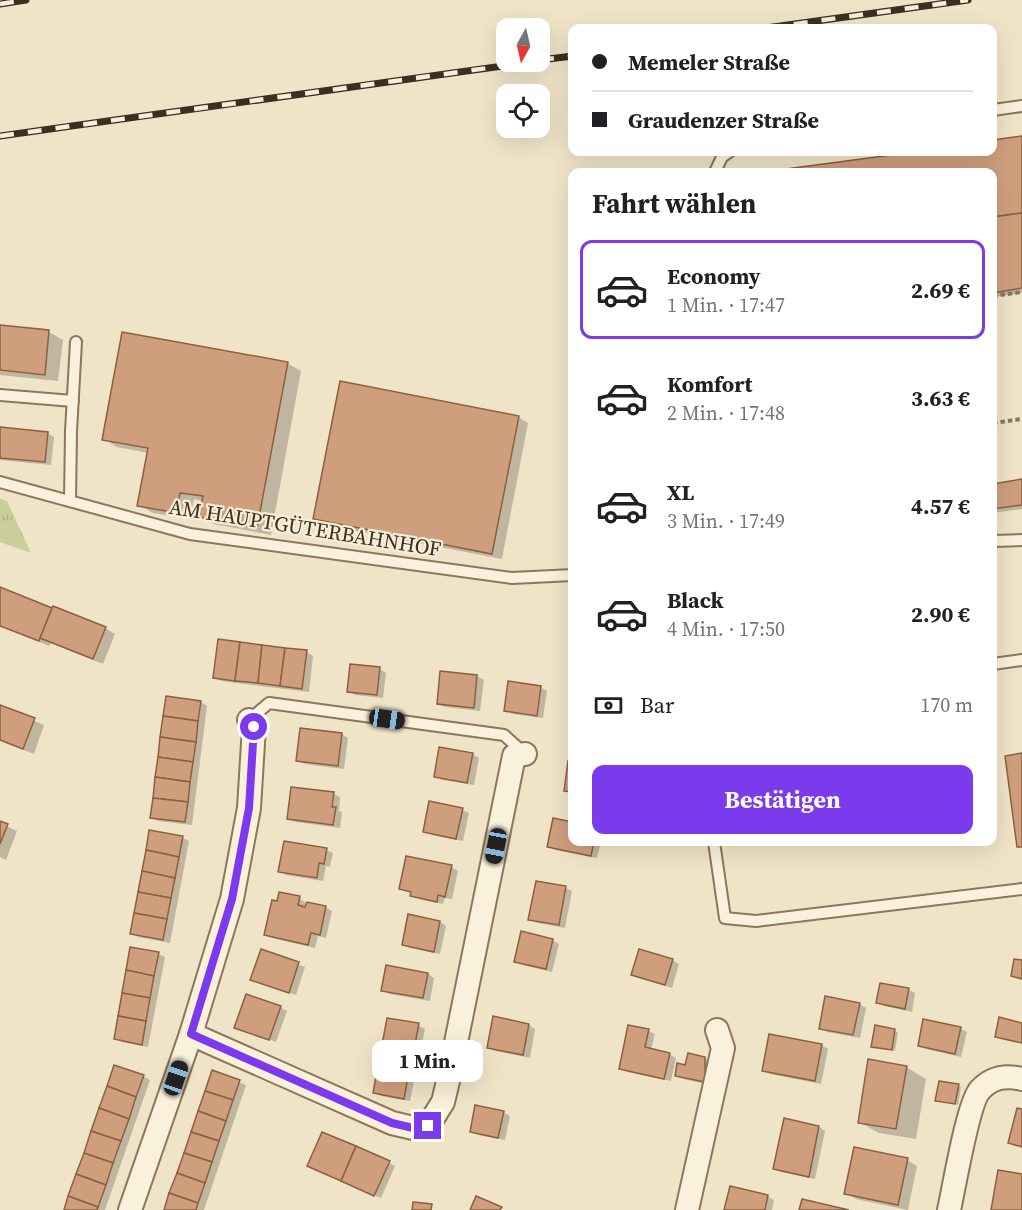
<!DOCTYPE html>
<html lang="de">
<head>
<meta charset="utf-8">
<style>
  body { margin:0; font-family:"Source Serif 4",serif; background:#f6f6f6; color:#202124; height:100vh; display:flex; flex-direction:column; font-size:22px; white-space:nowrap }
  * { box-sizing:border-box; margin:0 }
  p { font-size:20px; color:#757577 }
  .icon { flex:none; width:33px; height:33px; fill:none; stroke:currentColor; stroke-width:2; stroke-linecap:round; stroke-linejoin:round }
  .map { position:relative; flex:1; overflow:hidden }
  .side { position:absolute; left:568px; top:168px; width:429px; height:678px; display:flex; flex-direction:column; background:#fff; border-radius:12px; box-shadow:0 6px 24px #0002 }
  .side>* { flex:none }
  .hud { position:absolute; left:568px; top:24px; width:429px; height:132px; border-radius:12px; box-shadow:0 6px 24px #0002; display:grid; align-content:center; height:132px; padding:0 24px; background:#fff }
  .needle { width:39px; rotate:188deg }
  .tools { position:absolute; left:496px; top:18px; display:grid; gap:12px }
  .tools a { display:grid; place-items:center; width:54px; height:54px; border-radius:12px; background:#fff; box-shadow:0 6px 24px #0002; font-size:30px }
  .end { position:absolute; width:27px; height:27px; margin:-14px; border:8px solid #7c3aed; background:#fff; box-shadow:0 0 0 3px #fff }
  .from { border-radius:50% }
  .bubble { position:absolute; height:42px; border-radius:12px; background:#fff; box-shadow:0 6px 24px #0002; font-size:20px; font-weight:700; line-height:42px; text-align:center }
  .car { position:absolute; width:18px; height:36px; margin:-18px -9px; border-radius:8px; box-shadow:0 0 4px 2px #0007; background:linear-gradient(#222 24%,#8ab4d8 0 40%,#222 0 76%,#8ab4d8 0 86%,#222 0) }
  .hud b { display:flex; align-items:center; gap:21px; height:57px; font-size:22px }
  .hud b+b { border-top:2px solid #e0e0e0 }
  .hud i { width:15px; height:15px; background:#202124 }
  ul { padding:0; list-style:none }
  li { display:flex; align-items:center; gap:18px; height:99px; margin:0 12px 9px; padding:0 12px; border:3px solid transparent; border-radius:12px }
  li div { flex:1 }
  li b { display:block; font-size:22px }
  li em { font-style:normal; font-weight:700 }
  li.current { border-color:#7c3aed }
  li>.icon { width:54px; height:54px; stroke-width:1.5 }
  h2 { padding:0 24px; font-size:27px; line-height:72px }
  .pay { display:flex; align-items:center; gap:15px; height:66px; padding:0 24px; font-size:22px }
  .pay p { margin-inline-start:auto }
  .action { display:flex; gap:12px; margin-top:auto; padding:12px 24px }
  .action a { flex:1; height:69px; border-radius:12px; background:#7c3aed; color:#fff; font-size:24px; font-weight:700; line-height:69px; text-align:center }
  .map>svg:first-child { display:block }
  .grass { fill:url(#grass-tufts) }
  .shadow { fill:#0003 }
  .building { fill:#cf9f7d; stroke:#8d5f41; stroke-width:1.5 }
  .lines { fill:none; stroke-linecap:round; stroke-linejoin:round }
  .lane-casing { stroke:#8d765c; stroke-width:14 }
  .street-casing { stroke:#8d765c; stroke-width:26 }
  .path { stroke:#8d765c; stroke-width:4; stroke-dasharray:4.5 3; stroke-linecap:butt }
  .lane { stroke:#faf1dc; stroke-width:10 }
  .street { stroke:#faf1dc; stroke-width:22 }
  .rail-casing { stroke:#3d2e20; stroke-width:7 }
  .rail { stroke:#f7eed8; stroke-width:4.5; stroke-dasharray:14; stroke-linecap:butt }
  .route { stroke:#7c3aed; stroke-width:8 }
  .labels { text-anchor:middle; stroke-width:4.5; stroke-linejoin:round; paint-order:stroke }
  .street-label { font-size:21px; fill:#3d2e20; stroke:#f7eed8 }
</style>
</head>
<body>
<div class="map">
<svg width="1022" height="1210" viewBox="0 0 1022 1210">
  <defs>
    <pattern id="grass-tufts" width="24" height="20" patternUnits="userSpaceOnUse" patternTransform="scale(1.5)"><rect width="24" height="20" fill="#c9cf9b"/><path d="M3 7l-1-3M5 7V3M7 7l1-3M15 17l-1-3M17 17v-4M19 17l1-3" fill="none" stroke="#aeb285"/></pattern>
  </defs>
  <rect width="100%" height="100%" fill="#f0e4c8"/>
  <path class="grass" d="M0 499 7 501 31 553 0 542Z"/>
  <g class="shadow">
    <path d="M1022 138V293L993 297V172H772L923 152H993V142Z"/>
    <path d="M0 327 49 332 63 340 58 381 0 375Z"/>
    <path d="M287 363 301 371 271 535 214 524 201 516 203 501 194 499 190 519 153 513 139 505 149 453 117 447 104 439Z"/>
    <path d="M518 417 528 423 502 559 325 525 315 519Z"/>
    <path d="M0 429 47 433 54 437 51 465 0 460Z"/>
    <path d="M1022 481V509L993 513V485Z"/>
    <path d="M0 588 105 628 115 634 103 664 51 643 49 646 0 626Z"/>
    <path d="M306 652 313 656 309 692 221 681 215 677Z"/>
    <path d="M379 669 386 673 383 698 355 695 348 691Z"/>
    <path d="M442 672 477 676 484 680 480 711 445 707 438 704Z"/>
    <path d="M540 687 547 691 543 718 512 714 505 710Z"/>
    <path d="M201 702 207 706 192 825 158 821 152 817Z"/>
    <path d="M0 706 44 725 34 754 0 741Z"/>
    <path d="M342 734 348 738 344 769 304 764 297 760Z"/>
    <path d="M472 754 479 758 474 785 442 780 436 776Z"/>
    <path d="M334 794 340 797 339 811 342 812 340 828 296 822 289 819Z"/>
    <path d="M462 810 469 813 463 841 431 835 425 831Z"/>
    <path d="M0 823 17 831 6 860 0 857Z"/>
    <path d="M573 823V842H601L597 858 555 850 548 846Z"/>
    <path d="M183 838 189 841 170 943 138 937 131 933Z"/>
    <path d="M326 850 333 853 330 867 326 866 323 881 286 875 280 871Z"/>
    <path d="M451 867 458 871 452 899 445 898 443 904 419 899 412 895V893L401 888Z"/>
    <path d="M565 888 572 891 565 928 537 923 530 919Z"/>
    <path d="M299 898 306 903 325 907 332 911 326 938 318 936 315 948 272 938 266 934 278 903Z"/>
    <path d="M440 922 446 926 440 954 410 948 403 945Z"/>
    <path d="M552 940 559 944 552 972 522 965 516 961Z"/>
    <path d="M262 951 305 967 296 995 252 979Z"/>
    <path d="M158 954 165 957 148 1047 122 1042 115 1038Z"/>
    <path d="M672 960 679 964 672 988 633 975Z"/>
    <path d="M387 967 428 974 434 978 430 1001 389 994 383 990Z"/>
    <path d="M909 990 915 993 912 1012 884 1006 878 1002Z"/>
    <path d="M859 1004 866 1008 860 1038 827 1032 821 1028Z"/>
    <path d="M280 1007 287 1011 276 1042 236 1027Z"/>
    <path d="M418 1025 425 1029 420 1053 391 1048 384 1044Z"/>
    <path d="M528 1025 535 1029 530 1058 495 1051 489 1047Z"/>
    <path d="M876 1027 898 1032 895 1051 873 1046Z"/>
    <path d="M960 1028 967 1032 961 1057 926 1049 919 1045Z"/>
    <path d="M648 1031 655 1034 651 1050 669 1054 676 1058 671 1081 627 1072 621 1068Z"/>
    <path d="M821 1045 828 1049 821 1084 770 1074 764 1070Z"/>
    <path d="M704 1058 711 1062V1085L683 1079 676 1075Z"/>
    <path d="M379 1067 409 1072 415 1076 410 1101 381 1096 374 1092Z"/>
    <path d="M906 1067 926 1079 916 1139 879 1133 859 1122Z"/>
    <path d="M213 1072 246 1085 204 1210H165Z"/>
    <path d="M143 1076 150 1080 105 1210H65Z"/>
    <path d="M958 1086 961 1087 958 1105 937 1100Z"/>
    <path d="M503 1112 510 1116 505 1140 478 1135 471 1131Z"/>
    <path d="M785 1120 819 1127 825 1131 815 1179 781 1172 775 1168Z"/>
    <path d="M907 1160 917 1166 908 1210 856 1199 846 1193Z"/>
    <path d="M389 1163 395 1166 381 1198 315 1169Z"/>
    <path d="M767 1196 774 1200 772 1210H726Z"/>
  </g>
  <g class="building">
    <path d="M1022 136V213L993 217V172H763L914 152H993V140Z"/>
    <path d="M1022 213V288L993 293V217Z"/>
    <path d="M0 325 49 330 45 375 0 370Z"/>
    <path d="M122 332 288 362 257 528 199 517 203 496 180 493 177 513 137 506 148 448 102 440Z"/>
    <path d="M340 381 519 416 492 554 313 519Z"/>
    <path d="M0 427 48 432 45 462 0 458Z"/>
    <path d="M1022 479V505L993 509V484Z"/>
    <path d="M0 587 52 608 39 641 0 626Z"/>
    <path d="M53 606 106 627 93 659 40 638Z"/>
    <path d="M218 639 240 642 235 681 213 678Z"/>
    <path d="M240 642 262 645 258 683 235 681Z"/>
    <path d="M262 645 285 648 280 686 258 683Z"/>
    <path d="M285 648 307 650 302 689 280 686Z"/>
    <path d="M350 664 380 667 377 695 347 692Z"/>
    <path d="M440 671 477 675 474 708 437 704Z"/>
    <path d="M508 681 541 686 537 716 504 711Z"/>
    <path d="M166 696 201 701 198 721 163 716Z"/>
    <path d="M0 705 35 718 23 749 0 740Z"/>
    <path d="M163 716 198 721 196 742 160 737Z"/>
    <path d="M300 728 342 733 338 766 296 761Z"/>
    <path d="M160 737 196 742 193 762 158 757Z"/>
    <path d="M439 747 473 753 467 783 434 777Z"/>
    <path d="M1022 753V847H1017L1005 756Z"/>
    <path d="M158 757 193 762 190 782 155 777Z"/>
    <path d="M568 761 573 762V792L564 791Z"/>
    <path d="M155 777 190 782 188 802 153 798Z"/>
    <path d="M291 787 334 792 332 807H336L333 825 287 819Z"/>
    <path d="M153 798 188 802 185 822 150 818Z"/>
    <path d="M429 801 463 808 456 839 423 832Z"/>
    <path d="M553 818 573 822V842H594L591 856 547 847Z"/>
    <path d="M0 821 8 824 0 844Z"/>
    <path d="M149 830 183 836 179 857 146 850Z"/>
    <path d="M284 841 327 848 324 864 319 863 317 878 278 872Z"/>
    <path d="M146 850 179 857 175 878 142 871Z"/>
    <path d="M406 856 452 865 445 897 438 895 437 902 410 896 411 892 399 889Z"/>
    <path d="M142 871 175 878 171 898 138 892Z"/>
    <path d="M536 881 566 886 559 925 528 920Z"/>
    <path d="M138 892 171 898 167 919 134 913Z"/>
    <path d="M279 892 300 896 298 905 305 907 307 902 326 906 320 935 311 933 308 945 264 935 272 900 277 901Z"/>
    <path d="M134 913 167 919 163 940 130 934Z"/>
    <path d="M408 914 440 921 434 952 402 945Z"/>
    <path d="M521 931 553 939 546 969 514 962Z"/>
    <path d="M130 947 159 952 154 976 126 970Z"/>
    <path d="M261 949 299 962 289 993 250 980Z"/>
    <path d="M639 949 673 959 665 985 631 975Z"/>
    <path d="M1014 959 1022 960V979L1011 976Z"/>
    <path d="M386 965 428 973 423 998 381 991Z"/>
    <path d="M126 970 154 976 150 998 122 993Z"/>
    <path d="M880 983 909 988 905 1009 876 1003Z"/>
    <path d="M122 993 150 998 146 1021 118 1016Z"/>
    <path d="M246 994 281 1006 269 1040 234 1028Z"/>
    <path d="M825 996 860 1003 853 1035 819 1029Z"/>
    <path d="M118 1016 146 1021 142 1045 114 1039Z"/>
    <path d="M493 1016 529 1024 523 1055 487 1048Z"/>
    <path d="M999 1017 1022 1023V1043L995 1037Z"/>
    <path d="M387 1018 419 1023 414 1050 382 1045Z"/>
    <path d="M923 1019 961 1027 955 1054 918 1046Z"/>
    <path d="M628 1025 649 1029 645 1047 670 1053 664 1079 619 1069Z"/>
    <path d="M875 1025 895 1029 892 1050 871 1047Z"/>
    <path d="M769 1034 822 1044 815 1081 762 1071Z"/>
    <path d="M688 1053 705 1057V1082L675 1076 677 1063 685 1065Z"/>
    <path d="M868 1059 907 1066 896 1129 858 1123Z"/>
    <path d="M114 1065 144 1075 136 1097 107 1086Z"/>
    <path d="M378 1065 409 1071 404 1099 373 1093Z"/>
    <path d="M212 1070 240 1080 233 1100 205 1091Z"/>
    <path d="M939 1081 959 1084 955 1104 935 1101Z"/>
    <path d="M107 1086 136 1097 129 1119 99 1108Z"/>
    <path d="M205 1091 233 1100 226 1121 198 1111Z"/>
    <path d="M475 1105 504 1111 498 1138 470 1132Z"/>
    <path d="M99 1108 129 1119 121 1141 91 1131Z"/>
    <path d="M1017 1108 1022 1109V1147L1008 1143Z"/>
    <path d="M198 1111 226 1121 219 1141 191 1132Z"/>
    <path d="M784 1118 819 1126 809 1177 773 1169Z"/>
    <path d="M91 1131 121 1141 113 1163 84 1153Z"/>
    <path d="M191 1132 219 1141 212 1162 184 1153Z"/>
    <path d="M322 1132 356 1146 341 1181 307 1166Z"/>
    <path d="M356 1146 390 1161 374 1196 341 1181Z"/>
    <path d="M854 1147 908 1158 898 1205 844 1194Z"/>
    <path d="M84 1153 113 1163 106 1185 76 1174Z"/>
    <path d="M184 1153 212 1162 205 1183 177 1173Z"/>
    <path d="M998 1170 1022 1174V1210H991Z"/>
    <path d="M177 1173 205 1183 198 1203 169 1193Z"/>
    <path d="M76 1174 106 1185 98 1207 68 1196Z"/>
    <path d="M730 1186 768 1195 765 1210H724Z"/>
    <path d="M169 1193 198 1203 196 1210H164Z"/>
    <path d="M68 1196 98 1207 97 1210H64Z"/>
    <path d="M476 1196 502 1207 500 1210H470Z"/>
    <path d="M802 1199 849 1210H799Z"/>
    <path d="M413 1202 432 1204 431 1210H412Z"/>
  </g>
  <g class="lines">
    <defs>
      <g id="lane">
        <path d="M993 110 1022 106"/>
        <path d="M715 172 722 157 729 152"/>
        <path d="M0 395 73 401"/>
        <path d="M0 482 190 534 512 578 573 575"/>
        <path d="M70 501 71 431 76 342"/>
        <path d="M993 541 1022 540"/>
        <path d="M993 664 1022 660"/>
        <path d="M249 720 269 703 504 735 525 754"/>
        <path d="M714 842 725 918 756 921 1022 889"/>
      </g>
      <g id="street">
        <path d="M191 1034 392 1123 413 1128 428 1126 443 1102 449 1077 514 756 525 754"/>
        <path d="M130 1210 191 1034 232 899 249 808 254 727 249 720"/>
        <path d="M687 1210 723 1048 717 1030"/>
        <path d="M949 1210C954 1188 968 1103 980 1090 992 1077 1006 1075 1022 1079"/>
      </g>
    </defs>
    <use href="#lane" class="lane-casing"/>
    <use href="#street" class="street-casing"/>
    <g class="path">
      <path d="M993 296 1022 292"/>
      <path d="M993 423 1022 419"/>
    </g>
    <use href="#lane" class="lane"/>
    <use href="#street" class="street"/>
    <defs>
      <g id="rail">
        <path d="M0 4 26 0"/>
        <path d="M766 28 968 0"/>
        <path d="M540 60 573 56"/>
        <path d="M0 136 531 62"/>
      </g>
    </defs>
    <use href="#rail" class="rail-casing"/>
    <use href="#rail" class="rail"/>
  </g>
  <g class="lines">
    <path class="route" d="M254 727 249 808 232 899 191 1034 392 1123 413 1128 428 1126"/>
  </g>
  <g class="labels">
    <g class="street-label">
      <text transform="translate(305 528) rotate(9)" y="7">AM HAUPTGÜTERBAHNHOF</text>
    </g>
  </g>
</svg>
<div class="tools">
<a><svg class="needle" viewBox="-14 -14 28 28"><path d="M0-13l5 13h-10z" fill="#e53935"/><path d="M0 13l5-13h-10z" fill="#757577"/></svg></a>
<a><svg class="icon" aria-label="locate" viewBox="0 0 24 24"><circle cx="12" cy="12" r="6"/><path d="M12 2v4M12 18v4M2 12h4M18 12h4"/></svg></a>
</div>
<i class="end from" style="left:254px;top:727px"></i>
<i class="end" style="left:428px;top:1126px"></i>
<div class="bubble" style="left:372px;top:1040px;width:111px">1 Min.</div>
<i class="car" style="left:387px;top:719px;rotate:98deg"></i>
<i class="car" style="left:496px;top:846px;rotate:191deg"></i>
<i class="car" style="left:176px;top:1078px;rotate:19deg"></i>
<div class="hud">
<b><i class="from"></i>Memeler Straße</b>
<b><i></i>Graudenzer Straße</b>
</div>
<section class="side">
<h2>Fahrt wählen</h2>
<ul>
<li class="current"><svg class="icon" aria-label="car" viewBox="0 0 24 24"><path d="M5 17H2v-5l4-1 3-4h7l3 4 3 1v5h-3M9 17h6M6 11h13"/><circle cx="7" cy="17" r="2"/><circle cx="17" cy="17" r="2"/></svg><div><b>Economy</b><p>1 Min. · 17:47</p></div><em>2.69 €</em></li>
<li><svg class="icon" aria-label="car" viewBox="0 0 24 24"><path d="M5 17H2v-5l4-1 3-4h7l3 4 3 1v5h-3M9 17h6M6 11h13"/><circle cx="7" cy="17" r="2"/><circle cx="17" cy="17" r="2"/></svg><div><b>Komfort</b><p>2 Min. · 17:48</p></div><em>3.63 €</em></li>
<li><svg class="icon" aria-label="car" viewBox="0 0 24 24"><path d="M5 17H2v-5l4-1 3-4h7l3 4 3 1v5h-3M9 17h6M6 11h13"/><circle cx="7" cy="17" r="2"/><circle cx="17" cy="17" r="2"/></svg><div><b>XL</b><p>3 Min. · 17:49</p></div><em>4.57 €</em></li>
<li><svg class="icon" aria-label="car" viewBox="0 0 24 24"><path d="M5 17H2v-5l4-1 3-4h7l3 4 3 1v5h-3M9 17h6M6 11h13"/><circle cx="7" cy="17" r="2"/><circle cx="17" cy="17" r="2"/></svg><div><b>Black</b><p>4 Min. · 17:50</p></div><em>2.90 €</em></li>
</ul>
<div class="pay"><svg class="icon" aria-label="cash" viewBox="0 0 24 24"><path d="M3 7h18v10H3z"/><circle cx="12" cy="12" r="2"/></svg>Bar<p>170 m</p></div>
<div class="action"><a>Bestätigen</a></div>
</section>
</div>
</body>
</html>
